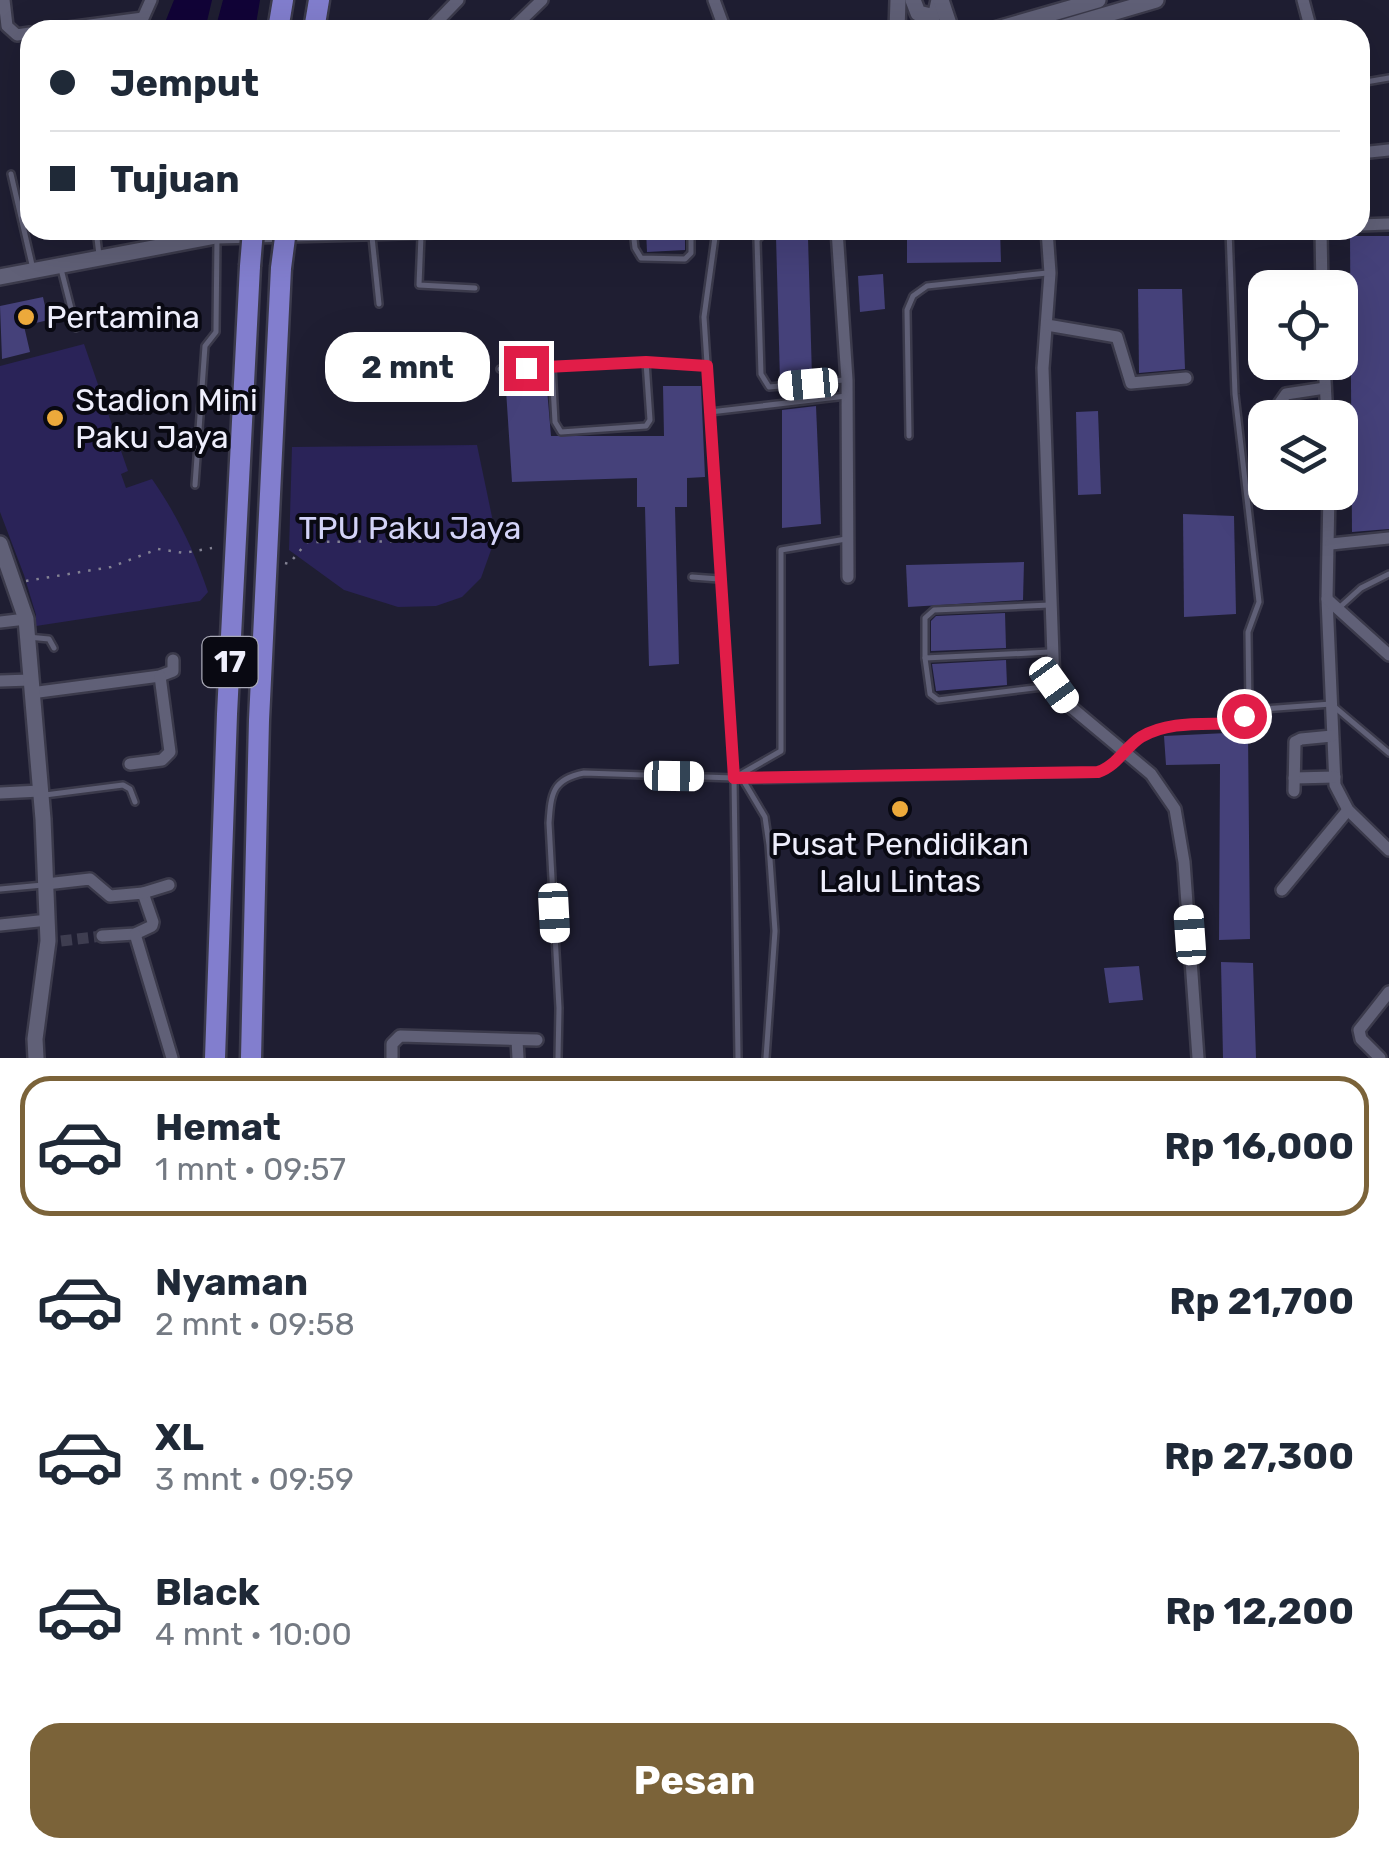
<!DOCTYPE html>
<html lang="id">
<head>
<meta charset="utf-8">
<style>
  body { margin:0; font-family:Rubik,sans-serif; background:#f2f2f3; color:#1f2937; height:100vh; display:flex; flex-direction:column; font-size:38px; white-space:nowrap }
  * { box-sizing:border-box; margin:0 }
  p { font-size:32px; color:#747a83 }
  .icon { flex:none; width:55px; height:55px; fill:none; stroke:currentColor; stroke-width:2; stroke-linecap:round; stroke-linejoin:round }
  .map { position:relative; height:1058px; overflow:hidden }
  .panel { display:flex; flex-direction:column; background:#fff; flex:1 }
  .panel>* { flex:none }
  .top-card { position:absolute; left:20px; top:20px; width:1350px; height:220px; border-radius:30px; box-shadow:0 10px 40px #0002; display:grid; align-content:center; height:220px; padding:0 30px; background:#fff }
  .controls { position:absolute; left:1248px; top:270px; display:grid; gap:20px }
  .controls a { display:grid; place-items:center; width:110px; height:110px; border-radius:20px; background:#fff; box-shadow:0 10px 40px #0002; font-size:50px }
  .end { position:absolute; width:45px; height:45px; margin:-22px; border:12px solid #e11d48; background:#fff; box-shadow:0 0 0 5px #fff }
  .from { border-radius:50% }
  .bubble { position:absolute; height:70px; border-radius:30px; background:#fff; box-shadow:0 10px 40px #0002; font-size:32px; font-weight:700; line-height:70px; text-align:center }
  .car { position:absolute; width:30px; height:60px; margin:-30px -15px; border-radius:12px; box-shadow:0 0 8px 2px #0007; background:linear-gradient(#fff 24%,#345 0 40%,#fff 0 76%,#345 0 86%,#fff 0) }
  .top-card b { display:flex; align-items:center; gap:35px; height:95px; font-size:38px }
  .top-card b+b { border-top:2px solid #e0e1e3 }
  .top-card i { width:25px; height:25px; background:#1f2937 }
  ul { padding:18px 0 0; list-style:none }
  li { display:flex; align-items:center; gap:30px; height:140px; margin:0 20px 15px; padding:0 10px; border:5px solid transparent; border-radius:30px }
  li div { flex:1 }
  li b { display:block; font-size:38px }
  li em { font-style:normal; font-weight:700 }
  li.selected { border-color:#7b6339 }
  li>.icon { width:90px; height:90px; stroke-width:1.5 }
  .cta { display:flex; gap:20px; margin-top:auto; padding:20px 30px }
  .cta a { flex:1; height:115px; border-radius:30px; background:#7b6339; color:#fff; font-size:40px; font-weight:700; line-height:115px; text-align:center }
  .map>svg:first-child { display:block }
  .green { fill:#2a2358 }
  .water { fill:#110337 }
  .building { fill:#45417a }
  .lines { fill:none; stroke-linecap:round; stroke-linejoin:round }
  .street-tunnel { stroke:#3e3d50; stroke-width:11; stroke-dasharray:11 5.5; stroke-linecap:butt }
  .lane-casing { stroke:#3b3a4b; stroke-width:10 }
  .street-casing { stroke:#3b3a4b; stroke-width:16 }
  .secondary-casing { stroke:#3b3a4b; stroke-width:20 }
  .highway-casing { stroke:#3b3a4b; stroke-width:25 }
  .path { stroke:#838293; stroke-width:2.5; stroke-dasharray:2.5 8; stroke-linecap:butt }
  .lane { stroke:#606077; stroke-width:5 }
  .street { stroke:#606077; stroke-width:11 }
  .secondary { stroke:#606077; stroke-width:15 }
  .highway { stroke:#827ece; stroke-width:20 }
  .highway-bridge-casing { stroke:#3b3a4b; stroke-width:25; stroke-linecap:butt }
  .highway-bridge { stroke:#827ece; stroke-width:20 }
  .route { stroke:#e11d48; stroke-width:12 }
  .poi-dot { fill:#eca93b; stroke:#090912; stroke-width:4 }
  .labels { text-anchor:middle; stroke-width:8; stroke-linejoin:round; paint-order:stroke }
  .shield { fill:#090912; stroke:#a9a9b6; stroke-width:2.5 }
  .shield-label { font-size:30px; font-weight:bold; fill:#eeeefc }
  .poi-label { font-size:32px; fill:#eeeefc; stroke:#090912; text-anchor:start }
  .park-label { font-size:32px; fill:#d3d3f7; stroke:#090912 }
</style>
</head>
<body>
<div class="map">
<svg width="1389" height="1058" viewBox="0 0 1389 1058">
  <rect width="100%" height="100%" fill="#1f1e32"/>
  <g class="green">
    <path d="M84 344 128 471 121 474 126 488 152 479C177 515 194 550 208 592L200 601 36 626V615L24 575 0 512V366Z"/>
    <path d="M477 445 496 536 481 578 462 597 436 606 398 607 344 590 289 550 292 447Z"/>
  </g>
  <g class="water">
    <path d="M174 0H212L205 30H162Z"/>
    <path d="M223 0H260L255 30H215Z"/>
  </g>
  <g class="building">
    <path d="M646 230H685V250L647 252Z"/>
    <path d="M907 230H1000L1001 262 907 263Z"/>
    <path d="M1350 236H1389V529L1352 532Z"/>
    <path d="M776 237 808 238 812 377 780 380Z"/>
    <path d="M883 274 885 309 860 312 858 276Z"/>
    <path d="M1138 289H1182L1185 369 1139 373Z"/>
    <path d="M43 297 48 320 24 326 30 352 2 359 0 306Z"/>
    <path d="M663 386H701L705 477 687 478V507H675L679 664 649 666 645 507H637V478L512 482 506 390 547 389 551 436H664Z"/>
    <path d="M816 406 821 524 782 528V410Z"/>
    <path d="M1098 411 1101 494 1078 495 1076 412Z"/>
    <path d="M1183 514 1234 516 1236 614 1184 617Z"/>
    <path d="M1024 562 1023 600 908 607 906 565Z"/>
    <path d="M1005 613 1006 648 931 651V621L936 616Z"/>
    <path d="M1006 660 1007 685 936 691 932 664Z"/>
    <path d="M1248 732 1250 939 1219 940 1220 764 1166 765 1164 736Z"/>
    <path d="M1221 962 1253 963 1256 1058H1223Z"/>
    <path d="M1139 966 1143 1000 1109 1003 1104 968Z"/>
  </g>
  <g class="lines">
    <path class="street-tunnel" d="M61 941 102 936"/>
    <defs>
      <g id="lane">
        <path d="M1360 83 1389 78"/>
        <path d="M11 174 33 269"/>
        <path d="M96 230 99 255"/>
        <path d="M633 230 635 248 641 258 685 259 691 253V230"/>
        <path d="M716 230 704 317 734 778 743 780 765 817 769 845 775 931 766 1058"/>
        <path d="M791 230 765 232 757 240 761 374 769 387 844 380"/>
        <path d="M421 236 419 285 475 288"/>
        <path d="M372 237 379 304"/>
        <path d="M61 269 76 328"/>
        <path d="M552 366 555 422 561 432 646 426 650 420 646 362"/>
        <path d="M500 369 646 362 707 366"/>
        <path d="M710 412 846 396"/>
        <path d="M909 436 907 310 913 296 927 286 1047 273"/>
        <path d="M195 485 205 346 216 332 217 237"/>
        <path d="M692 577 719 579"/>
        <path d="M1340 607 1361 588 1389 574"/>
        <path d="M28 637 49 639 54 648"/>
        <path d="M1050 652 925 658V618L934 610 1050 605"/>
        <path d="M925 658 930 694 938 700 1051 686"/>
        <path d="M1264 709 1331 704 1389 753"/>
        <path d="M734 778 738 1058"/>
        <path d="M743 780 1098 773C1117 765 1125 747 1141 737 1169 720 1206 724 1237 723L1249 708 1248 632 1259 602 1235 394 1229 230"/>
        <path d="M45 795 123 785 130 789 135 802"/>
        <path d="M0 889 43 885"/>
        <path d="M558 1058 559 1008 549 823C551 794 552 779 584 773L734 778 781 751V550L846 539"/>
      </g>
      <g id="street">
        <path d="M4 0 7 26 17 35 30 33"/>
        <path d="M714 0 725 30"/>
        <path d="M1303 0 1311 30"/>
        <path d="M53 30 143 18 151 0"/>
        <path d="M429 30 458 0"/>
        <path d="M511 30 542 0"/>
        <path d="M1360 153 1389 150"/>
        <path d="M1360 225 1389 224"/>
        <path d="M837 230 847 380 848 577"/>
        <path d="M1047 230 1050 273 1043 368 1054 685 1072 708 1151 774 1175 809 1184 862 1198 1058"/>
        <path d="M1321 230 1322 288"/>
        <path d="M1047 325 1117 337 1131 383 1186 378"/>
        <path d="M1324 362 1327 418"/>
        <path d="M1275 418V410L1286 394 1325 388"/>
        <path d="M1329 492 1327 599 1335 785 1348 810 1389 850"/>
        <path d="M1331 544 1389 538"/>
        <path d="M1327 599 1389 655"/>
        <path d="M0 622 26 619"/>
        <path d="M0 681 31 680"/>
        <path d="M31 693 160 676 173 671V660"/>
        <path d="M130 764 162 760 170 752 160 676"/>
        <path d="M1294 778 1335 777"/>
        <path d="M1294 791 1295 742 1301 739 1332 736"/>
        <path d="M0 793 40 791"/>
        <path d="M46 884 90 879 110 896 143 893 153 922 152 926 135 934 102 936"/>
        <path d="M1282 890 1348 810"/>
        <path d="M143 893 169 885"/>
        <path d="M0 925 48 920"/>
        <path d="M135 934 172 1058"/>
        <path d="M517 1040 518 1058"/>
        <path d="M392 1058V1044L400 1036 537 1040"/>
        <path d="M1380 1058 1361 1039 1359 1030 1389 992"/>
      </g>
      <g id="secondary">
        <path d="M913 0 918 13 931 16 936 13 939 0"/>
        <path d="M941 0 951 30"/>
        <path d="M897 30 898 0"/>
        <path d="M994 30 1098 0"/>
        <path d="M1054 30 1156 0"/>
        <path d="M0 277 216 236 436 230"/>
        <path d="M0 544 26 619 43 819 48 941 35 1039 36 1058"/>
      </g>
      <g id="highway">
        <path d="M278 30 283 0"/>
        <path d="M314 30 319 0"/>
        <path d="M215 1058 227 714 250 266"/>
        <path d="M251 1058 259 720 281 268"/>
      </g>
    </defs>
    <use href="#lane" class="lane-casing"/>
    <use href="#street" class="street-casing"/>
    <use href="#secondary" class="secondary-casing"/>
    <use href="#highway" class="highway-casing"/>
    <g class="path">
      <path d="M285 563 289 564 307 542 436 541"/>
      <path d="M26 581 111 567 158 549 184 553 212 548"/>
    </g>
    <use href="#lane" class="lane"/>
    <use href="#street" class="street"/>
    <use href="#secondary" class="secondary"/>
    <use href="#highway" class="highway"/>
    <defs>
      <g id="highway-bridge">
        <path d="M250 266 253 230"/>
        <path d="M281 268 286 230"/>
      </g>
    </defs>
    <use href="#highway-bridge" class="highway-bridge-casing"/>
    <use href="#highway-bridge" class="highway-bridge"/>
  </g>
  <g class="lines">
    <path class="route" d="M526 368 646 362 707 366 734 778 1098 772C1117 766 1125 747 1141 737 1169 720 1206 725 1237 723L1244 716"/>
  </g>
  <g class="poi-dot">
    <circle cx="26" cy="317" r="10"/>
    <circle cx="55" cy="418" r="10"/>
    <circle cx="900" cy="809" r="10"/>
  </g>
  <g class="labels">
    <rect class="shield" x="202.5" y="637" width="55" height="50" rx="8"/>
    <g class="shield-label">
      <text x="230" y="672">17</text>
    </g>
    <g class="poi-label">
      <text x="46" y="328">Pertamina</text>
      <text x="75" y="411">Stadion Mini<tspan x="75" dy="37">Paku Jaya</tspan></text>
      <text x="900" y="855" text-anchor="middle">Pusat Pendidikan<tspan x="900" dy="37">Lalu Lintas</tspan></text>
    </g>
    <g class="park-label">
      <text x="410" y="539">TPU Paku Jaya</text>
    </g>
  </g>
</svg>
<div class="controls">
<a><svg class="icon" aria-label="locate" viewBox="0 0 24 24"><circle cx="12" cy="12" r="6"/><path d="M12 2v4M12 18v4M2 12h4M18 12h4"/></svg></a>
<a><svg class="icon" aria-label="layers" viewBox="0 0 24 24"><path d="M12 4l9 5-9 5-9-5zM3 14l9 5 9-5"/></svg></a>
</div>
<i class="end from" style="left:1244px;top:716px"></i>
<i class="end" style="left:526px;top:368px"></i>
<div class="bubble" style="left:325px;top:332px;width:165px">2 mnt</div>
<i class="car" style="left:808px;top:384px;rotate:265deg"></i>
<i class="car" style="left:1054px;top:685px;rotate:144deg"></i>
<i class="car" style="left:674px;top:776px;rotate:91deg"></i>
<i class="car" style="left:554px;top:913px;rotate:177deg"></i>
<i class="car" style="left:1190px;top:935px;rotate:356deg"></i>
<div class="top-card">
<b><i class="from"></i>Jemput</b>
<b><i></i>Tujuan</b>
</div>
</div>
<section class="panel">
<ul>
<li class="selected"><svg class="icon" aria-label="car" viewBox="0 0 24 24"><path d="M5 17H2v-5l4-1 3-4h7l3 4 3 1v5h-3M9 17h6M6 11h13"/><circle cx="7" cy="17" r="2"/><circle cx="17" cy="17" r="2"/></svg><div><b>Hemat</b><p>1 mnt · 09:57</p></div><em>Rp 16,000</em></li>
<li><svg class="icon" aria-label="car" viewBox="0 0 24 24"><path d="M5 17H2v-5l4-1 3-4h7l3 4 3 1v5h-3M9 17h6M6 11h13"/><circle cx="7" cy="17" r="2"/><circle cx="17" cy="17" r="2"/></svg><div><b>Nyaman</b><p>2 mnt · 09:58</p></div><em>Rp 21,700</em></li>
<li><svg class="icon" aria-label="car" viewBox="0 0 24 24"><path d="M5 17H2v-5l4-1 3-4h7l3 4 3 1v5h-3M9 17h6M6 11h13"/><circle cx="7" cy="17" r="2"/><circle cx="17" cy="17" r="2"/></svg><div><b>XL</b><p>3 mnt · 09:59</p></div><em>Rp 27,300</em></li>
<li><svg class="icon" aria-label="car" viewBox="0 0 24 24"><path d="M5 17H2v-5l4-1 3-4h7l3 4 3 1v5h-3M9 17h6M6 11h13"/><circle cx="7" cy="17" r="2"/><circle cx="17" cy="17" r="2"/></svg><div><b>Black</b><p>4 mnt · 10:00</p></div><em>Rp 12,200</em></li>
</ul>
<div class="cta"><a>Pesan</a></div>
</section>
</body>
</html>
